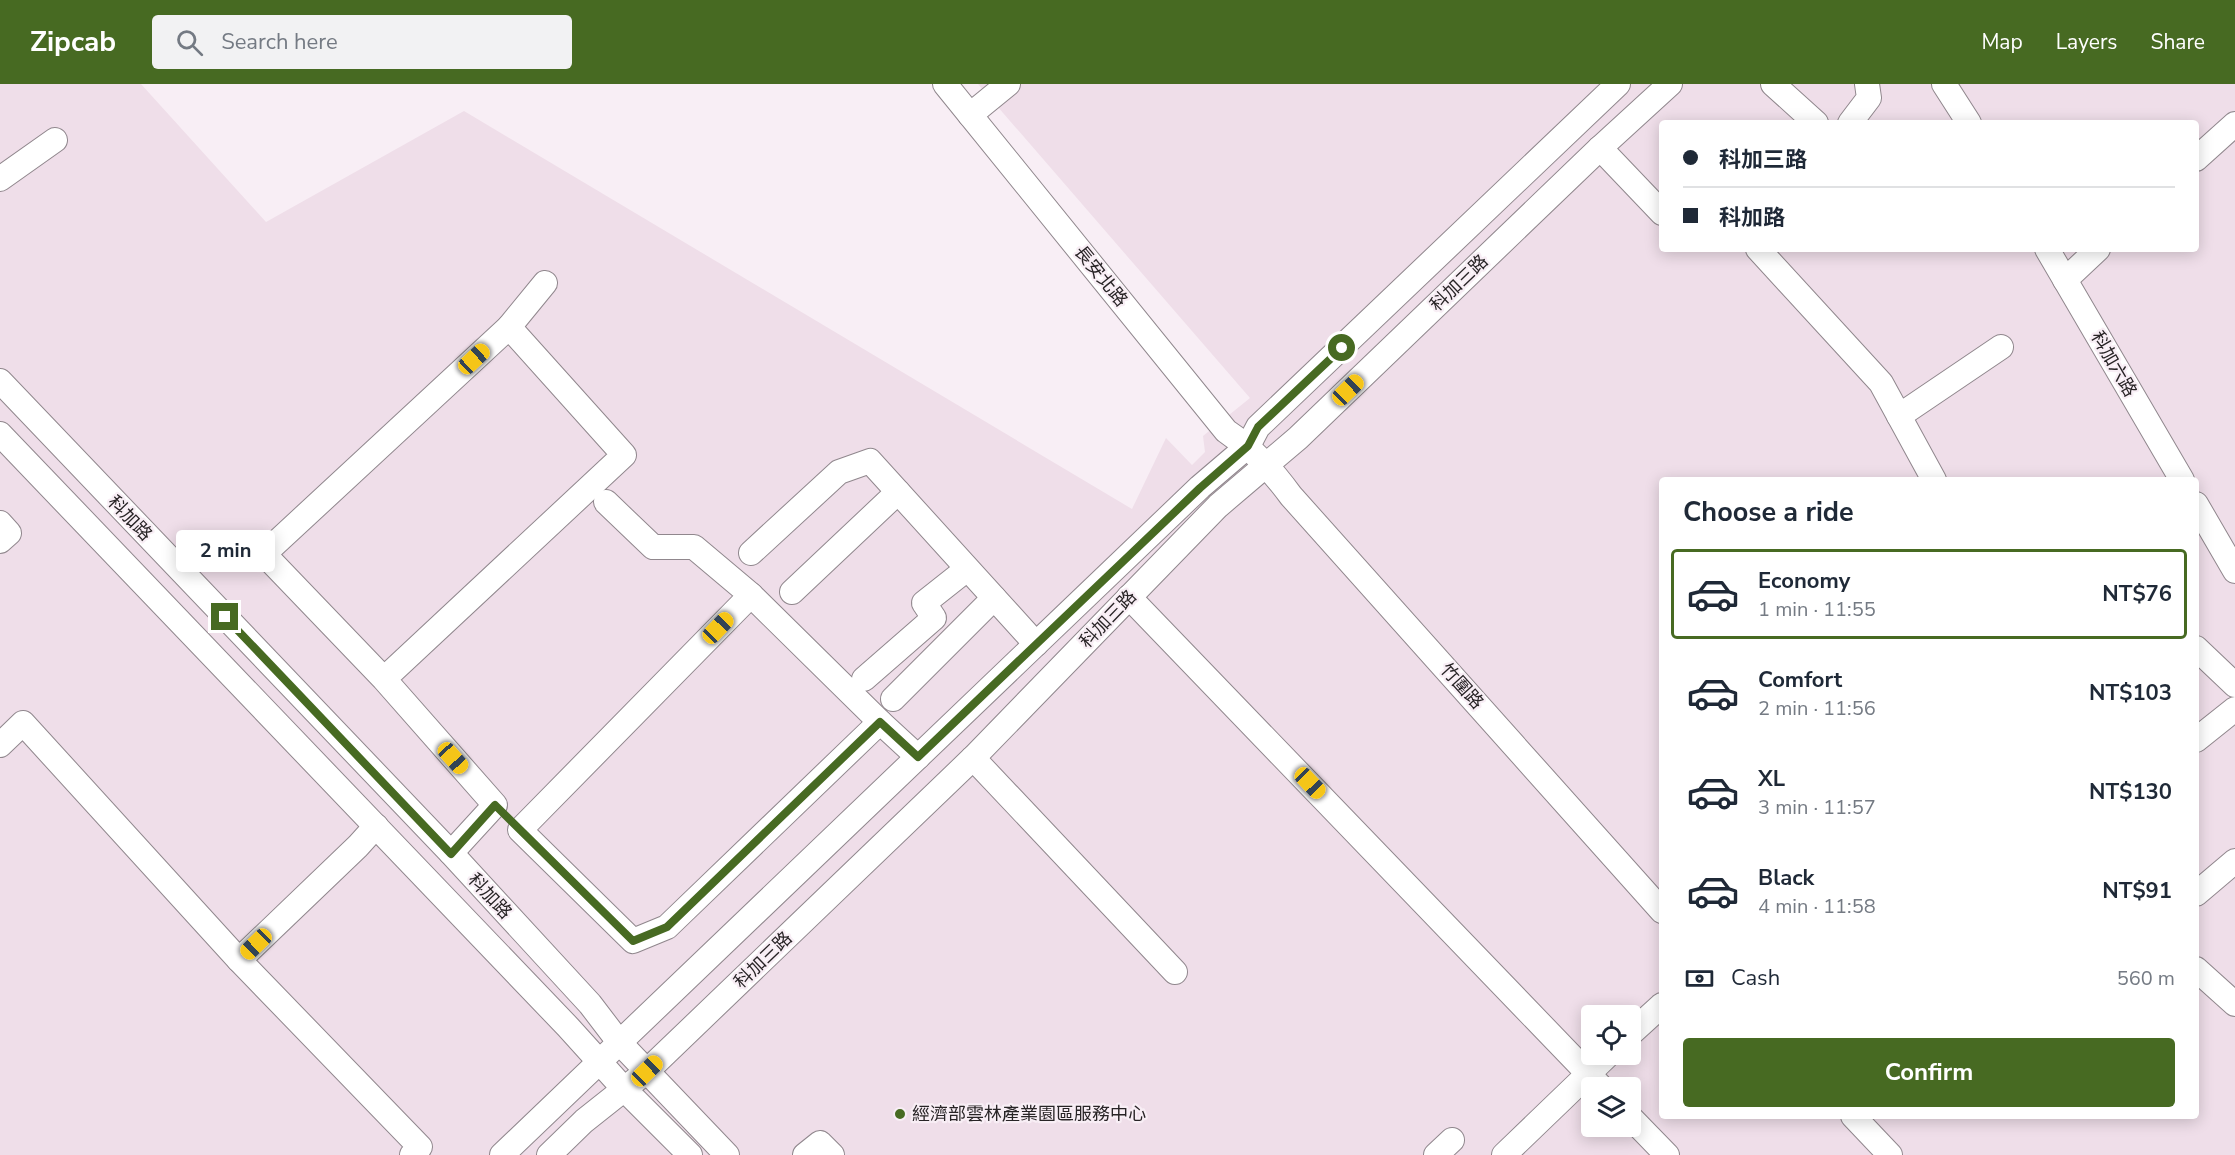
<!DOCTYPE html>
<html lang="en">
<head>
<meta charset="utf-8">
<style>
  body { margin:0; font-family:"Nunito Sans","Noto Sans TC",sans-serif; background:#f2f2f3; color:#1f2937; height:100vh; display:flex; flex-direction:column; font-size:22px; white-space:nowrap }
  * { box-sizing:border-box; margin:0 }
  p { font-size:20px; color:#747a83 }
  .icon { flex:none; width:33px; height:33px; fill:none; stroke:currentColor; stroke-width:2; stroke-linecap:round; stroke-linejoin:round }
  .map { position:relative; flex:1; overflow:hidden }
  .panel { position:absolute; left:1659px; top:393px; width:540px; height:642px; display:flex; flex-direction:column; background:#fff; border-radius:6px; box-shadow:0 3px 15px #0003 }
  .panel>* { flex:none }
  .hud { position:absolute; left:1659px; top:36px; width:540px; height:132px; border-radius:6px; box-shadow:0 3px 15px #0003; display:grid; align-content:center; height:132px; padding:0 24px; background:#fff }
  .tools { position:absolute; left:1581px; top:921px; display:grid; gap:12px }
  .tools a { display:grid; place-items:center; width:60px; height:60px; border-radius:6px; background:#fff; box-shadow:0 3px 15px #0003; font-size:30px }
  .end { position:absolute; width:27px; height:27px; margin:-14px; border:8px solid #476a22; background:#fff; box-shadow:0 0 0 3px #fff }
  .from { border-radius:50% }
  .bubble { position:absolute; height:42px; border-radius:6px; background:#fff; box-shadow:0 3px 15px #0003; font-size:20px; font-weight:700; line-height:42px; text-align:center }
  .car { position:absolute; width:18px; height:36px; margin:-18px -9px; border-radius:8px; box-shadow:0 0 4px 2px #0007; background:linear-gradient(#f5c518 24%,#345 0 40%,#f5c518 0 76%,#345 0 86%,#f5c518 0) }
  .hud b { display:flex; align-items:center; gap:21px; height:57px; font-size:22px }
  .hud b+b { border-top:2px solid #e0e1e3 }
  .hud i { width:15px; height:15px; background:#1f2937 }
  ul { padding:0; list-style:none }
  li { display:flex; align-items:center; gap:18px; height:90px; margin:0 12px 9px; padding:0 12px; border:3px solid transparent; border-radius:6px }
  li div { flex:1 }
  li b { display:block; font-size:22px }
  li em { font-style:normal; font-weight:700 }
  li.current { border-color:#476a22 }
  li>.icon { width:54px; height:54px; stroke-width:1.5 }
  h2 { padding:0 24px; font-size:27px; line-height:72px }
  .pay { display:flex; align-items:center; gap:15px; height:66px; padding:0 24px; font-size:22px }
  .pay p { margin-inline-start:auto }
  .button { display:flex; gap:12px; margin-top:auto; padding:12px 24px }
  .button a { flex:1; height:69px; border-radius:6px; background:#476a22; color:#fff; font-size:24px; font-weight:700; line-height:69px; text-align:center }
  header { display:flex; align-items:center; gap:36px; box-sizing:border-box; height:84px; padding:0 30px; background:#476a22; color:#fff }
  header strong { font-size:28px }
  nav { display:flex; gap:33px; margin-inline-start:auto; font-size:21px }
  .search { width:420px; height:54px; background:#f2f2f3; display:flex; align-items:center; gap:15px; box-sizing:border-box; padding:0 21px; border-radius:6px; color:#747a83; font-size:22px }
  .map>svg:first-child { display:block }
  .built { fill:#efdee9; fill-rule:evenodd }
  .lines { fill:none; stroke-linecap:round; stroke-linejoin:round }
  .minor-casing { stroke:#90878d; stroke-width:26 }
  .minor { stroke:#fff; stroke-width:24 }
  .route { stroke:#476a22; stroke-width:8 }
  .poi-dot { fill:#476a22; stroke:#f8eef5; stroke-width:2 }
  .labels { text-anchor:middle; stroke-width:4.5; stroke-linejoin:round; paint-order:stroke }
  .street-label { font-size:18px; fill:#282426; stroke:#f8eef5 }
  .poi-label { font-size:18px; fill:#282426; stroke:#f8eef5; text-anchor:start }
</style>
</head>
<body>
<header>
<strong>Zipcab</strong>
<div class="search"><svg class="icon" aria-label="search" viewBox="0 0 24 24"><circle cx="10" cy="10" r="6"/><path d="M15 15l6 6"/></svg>Search here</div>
<nav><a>Map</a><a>Layers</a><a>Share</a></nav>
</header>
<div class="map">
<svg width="2235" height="1071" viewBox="0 0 2235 1071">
  <rect width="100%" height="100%" fill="#f8eef5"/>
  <path class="built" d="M0 0H141L266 138 464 27 1132 425 1166 354 1192 381 1205 368 1203 352 1250 314 978 0H2235V1071H0ZM1662 39H2196V165H1662ZM1662 396H2196V1032H1662ZM1592 932H1630V970H1592ZM1592 1004H1630V1042H1592Z"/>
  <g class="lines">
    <defs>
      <g id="minor">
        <path d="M945 0 1226 347C1253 365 1272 386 1291 412L1662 827"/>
        <path d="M1773 0 1816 39"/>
        <path d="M1944 0 1969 39"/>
        <path d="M970 31 1008 0"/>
        <path d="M1850 39 1869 14 1867 0"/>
        <path d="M1600 64 1662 129"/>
        <path d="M2196 75 2235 40"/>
        <path d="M0 95 55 56"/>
        <path d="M1758 165 1881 299 1934 396"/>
        <path d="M2047 165 2182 396"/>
        <path d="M2065 196 2098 165"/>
        <path d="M509 243 545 199"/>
        <path d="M0 297 451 769 590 920 619 958 727 1071"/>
        <path d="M1899 332 2001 263"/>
        <path d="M0 350 568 943 624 1005 690 1071"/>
        <path d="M606 418 653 463H694L751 511 520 746 633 857 667 843 880 638 918 673"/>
        <path d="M2196 420 2235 487"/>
        <path d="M0 439 9 449 0 457"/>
        <path d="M751 469 839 388 870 377 1036 560"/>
        <path d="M792 508 898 408"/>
        <path d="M751 511 880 638"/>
        <path d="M1129 513 1602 1004"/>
        <path d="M2196 564 2235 601"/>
        <path d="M384 595 624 371 509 243 264 470 384 595 495 721 451 769"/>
        <path d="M864 595 934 534 924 519 967 485"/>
        <path d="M893 615 994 514"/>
        <path d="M2196 656 2235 625"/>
        <path d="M0 661 23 639 239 876 420 1063 412 1071"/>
        <path d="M973 674 1175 888"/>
        <path d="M2196 810 2235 777"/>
        <path d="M239 876 358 762 376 742"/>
        <path d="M2196 885 2235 920"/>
        <path d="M1630 950 1662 921"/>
        <path d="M1853 1032 1890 1071"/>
        <path d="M1630 1033 1667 1071"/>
        <path d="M502 1071 1200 403 1248 362 1258 343 1618 0"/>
        <path d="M549 1071 584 1037 647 987 973 674 1218 422 1298 354 1600 64 1670 0"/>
        <path d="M805 1071 820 1059 832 1071"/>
        <path d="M1436 1071 1452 1056"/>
        <path d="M1504 1071 1609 970"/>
      </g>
    </defs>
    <use href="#minor" class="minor-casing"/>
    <use href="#minor" class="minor"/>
  </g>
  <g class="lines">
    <path class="route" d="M225 533 451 770 495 721 633 857 667 843 880 638 918 673 1200 404 1248 362 1258 343 1342 264"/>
  </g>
  <circle class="poi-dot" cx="900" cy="1030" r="6"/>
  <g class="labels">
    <g class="street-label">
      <text transform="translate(1101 192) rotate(51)" y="6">長安北路</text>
      <text transform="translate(1459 199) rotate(-44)" y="6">科加三路</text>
      <text transform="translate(2114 280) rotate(60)" y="6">科加六路</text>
      <text transform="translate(130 434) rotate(46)" y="6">科加路</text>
      <text transform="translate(1108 535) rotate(-46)" y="6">科加三路</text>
      <text transform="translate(1462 602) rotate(48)" y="6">竹圍路</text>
      <text transform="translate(490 812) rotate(47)" y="6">科加路</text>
      <text transform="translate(763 876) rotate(-44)" y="6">科加三路</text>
    </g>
    <g class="poi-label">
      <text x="912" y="1036">經濟部雲林產業園區服務中心</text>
    </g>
  </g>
</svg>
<div class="tools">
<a><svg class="icon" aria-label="locate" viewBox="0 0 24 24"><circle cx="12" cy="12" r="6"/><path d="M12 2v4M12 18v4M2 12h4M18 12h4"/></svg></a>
<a><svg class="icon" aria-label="layers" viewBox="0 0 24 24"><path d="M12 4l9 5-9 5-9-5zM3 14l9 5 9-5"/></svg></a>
</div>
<i class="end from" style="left:1342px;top:264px"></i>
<i class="end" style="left:225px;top:533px"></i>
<div class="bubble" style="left:176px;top:446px;width:99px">2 min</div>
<i class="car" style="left:474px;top:275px;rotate:47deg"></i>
<i class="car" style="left:1348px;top:306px;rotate:46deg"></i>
<i class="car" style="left:718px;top:544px;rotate:44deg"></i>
<i class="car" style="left:453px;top:674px;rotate:138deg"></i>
<i class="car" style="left:1310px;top:699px;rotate:136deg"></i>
<i class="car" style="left:256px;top:860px;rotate:226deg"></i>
<i class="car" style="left:647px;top:987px;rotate:46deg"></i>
<div class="hud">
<b><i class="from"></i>科加三路</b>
<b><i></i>科加路</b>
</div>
<section class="panel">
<h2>Choose a ride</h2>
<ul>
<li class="current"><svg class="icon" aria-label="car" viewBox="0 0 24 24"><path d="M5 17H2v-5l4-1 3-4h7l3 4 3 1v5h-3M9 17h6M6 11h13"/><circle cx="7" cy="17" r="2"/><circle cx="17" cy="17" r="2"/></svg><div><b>Economy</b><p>1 min · 11:55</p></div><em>NT$76</em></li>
<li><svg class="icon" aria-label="car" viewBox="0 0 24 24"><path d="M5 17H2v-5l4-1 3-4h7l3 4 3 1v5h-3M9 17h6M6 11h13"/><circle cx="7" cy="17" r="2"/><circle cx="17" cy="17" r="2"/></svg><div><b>Comfort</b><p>2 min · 11:56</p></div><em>NT$103</em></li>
<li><svg class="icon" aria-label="car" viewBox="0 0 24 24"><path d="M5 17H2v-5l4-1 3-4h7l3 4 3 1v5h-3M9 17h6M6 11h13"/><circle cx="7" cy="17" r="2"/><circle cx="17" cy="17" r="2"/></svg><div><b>XL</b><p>3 min · 11:57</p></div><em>NT$130</em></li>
<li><svg class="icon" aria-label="car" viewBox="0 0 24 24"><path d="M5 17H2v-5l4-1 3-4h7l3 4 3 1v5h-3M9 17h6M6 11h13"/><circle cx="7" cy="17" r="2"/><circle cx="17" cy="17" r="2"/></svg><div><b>Black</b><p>4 min · 11:58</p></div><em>NT$91</em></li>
</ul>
<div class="pay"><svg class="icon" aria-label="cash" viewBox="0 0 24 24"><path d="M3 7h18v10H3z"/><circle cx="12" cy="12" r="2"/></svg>Cash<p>560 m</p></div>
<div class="button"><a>Confirm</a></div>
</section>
</div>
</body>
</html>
